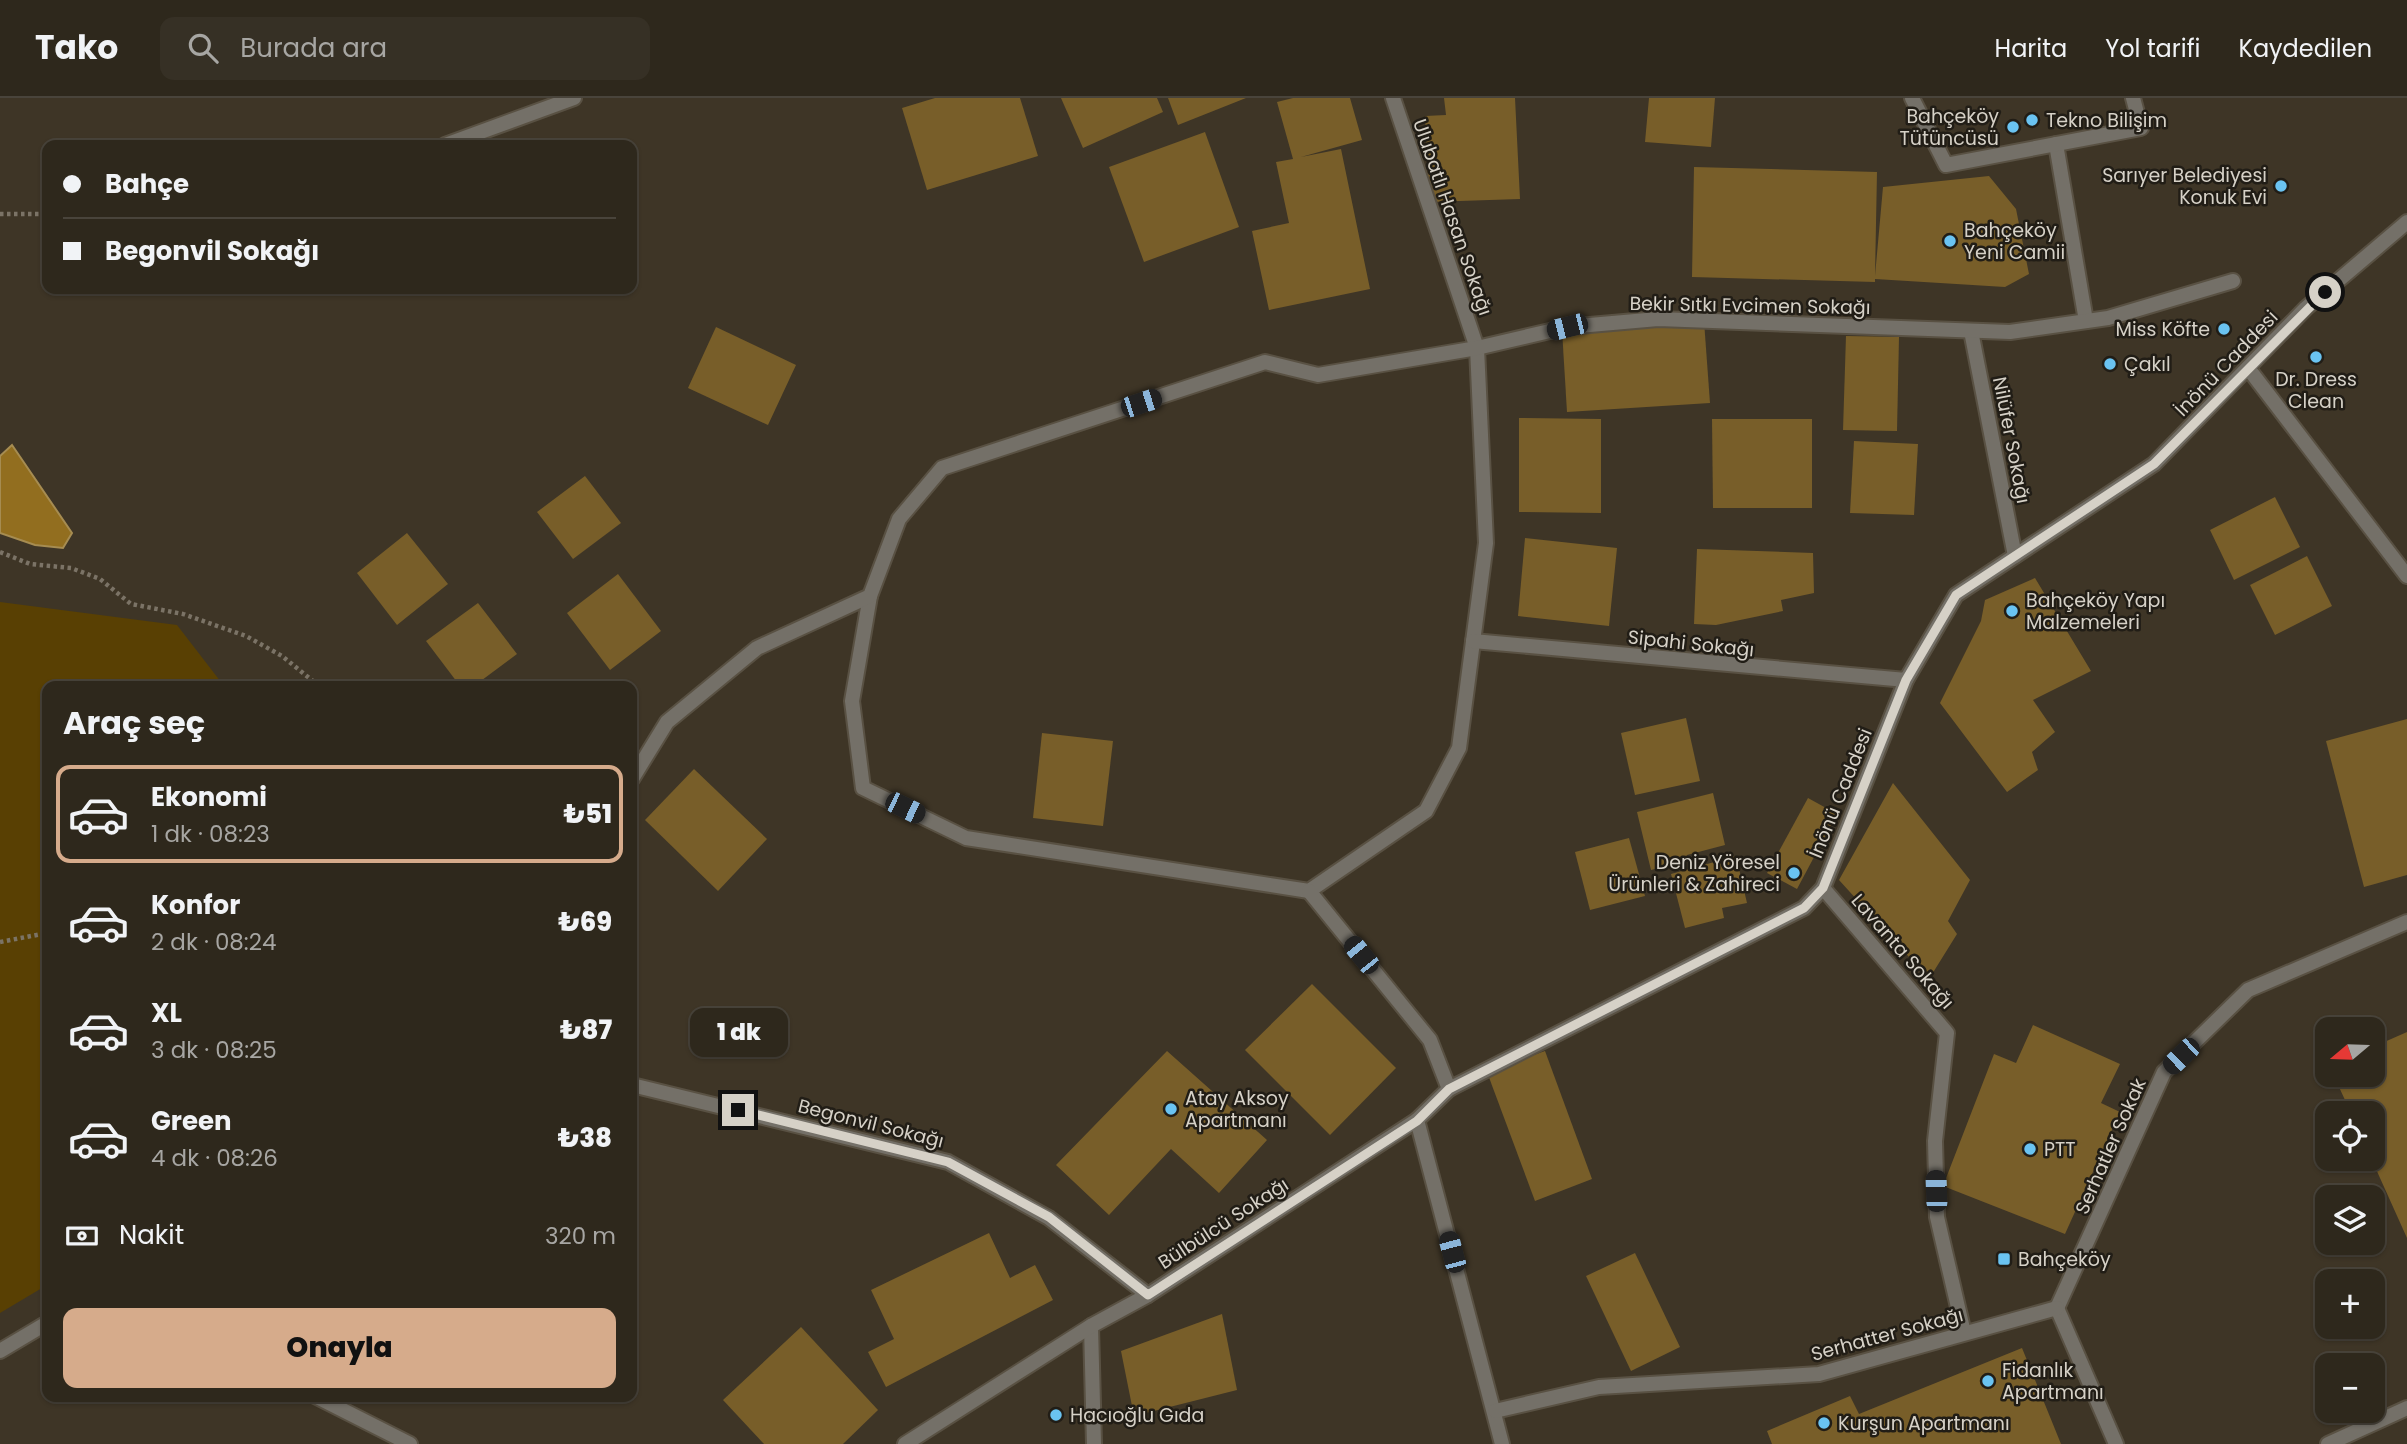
<!DOCTYPE html>
<html lang="tr">
<head>
<meta charset="utf-8">
<style>
  body { margin:0; font-family:Poppins,sans-serif; background:#363025; color:#f1f3f6; height:100vh; display:flex; flex-direction:column; font-size:26px; white-space:nowrap }
  * { box-sizing:border-box; margin:0 }
  p { font-size:23px; color:#a7a6a3 }
  .icon { flex:none; width:38px; height:38px; fill:none; stroke:currentColor; stroke-width:2; stroke-linecap:round; stroke-linejoin:round }
  .map { position:relative; flex:1; overflow:hidden }
  .side { position:absolute; left:42px; top:583px; width:595px; height:721px; display:flex; flex-direction:column; background:#2e281c; border-radius:14px; box-shadow:0 2px 5px #0004,0 0 0 2px #49443b }
  .side>* { flex:none }
  .top-card { position:absolute; left:42px; top:42px; width:595px; height:154px; border-radius:14px; box-shadow:0 2px 5px #0004,0 0 0 2px #49443b; display:grid; align-content:center; height:154px; padding:0 21px; background:#2e281c }
  .needle { width:46px; rotate:251deg }
  .fabs { position:absolute; left:2315px; top:919px; display:grid; gap:14px }
  .fabs a { display:grid; place-items:center; width:70px; height:70px; border-radius:14px; background:#2e281c; box-shadow:0 2px 5px #0004,0 0 0 2px #49443b; font-size:35px }
  .end { position:absolute; width:32px; height:32px; margin:-16px; border:9px solid #d6d1c7; background:#111; box-shadow:0 0 0 4px #111 }
  .from { border-radius:50% }
  .bubble { position:absolute; height:49px; border-radius:14px; background:#2e281c; box-shadow:0 2px 5px #0004,0 0 0 2px #49443b; font-size:23px; font-weight:800; line-height:49px; text-align:center }
  .car { position:absolute; width:21px; height:42px; margin:-21px -10px; border-radius:9px; box-shadow:0 0 5px 2px #0007; background:linear-gradient(#222 24%,#8ab4d8 0 40%,#222 0 76%,#8ab4d8 0 86%,#222 0) }
  .top-card b { display:flex; align-items:center; gap:24px; height:66px; font-size:26px }
  .top-card b+b { border-top:2px solid #49443b }
  .top-card i { width:18px; height:18px; background:#f1f3f6 }
  ul { padding:0; list-style:none }
  li { display:flex; align-items:center; gap:21px; height:98px; margin:0 14px 10px; padding:0 7px; border:4px solid transparent; border-radius:14px }
  li div { flex:1 }
  li b { display:block; font-size:26px }
  li em { font-style:normal; font-weight:800 }
  li.selected { border-color:#d6ab8b }
  li>.icon { width:63px; height:63px; stroke-width:1.5 }
  h2 { padding:0 21px; font-size:32px; line-height:84px }
  .pay { display:flex; align-items:center; gap:18px; height:77px; padding:0 21px; font-size:26px }
  .pay p { margin-inline-start:auto }
  .cta { display:flex; gap:14px; margin-top:auto; padding:14px 21px }
  .cta a { flex:1; height:80px; border-radius:14px; background:#d6ab8b; color:#111; font-size:28px; font-weight:800; line-height:80px; text-align:center }
  header { display:flex; align-items:center; gap:42px; box-sizing:border-box; height:98px; padding:0 35px; background:#2e281c; border-bottom:2px solid #49443b }
  header strong { font-size:33px }
  nav { display:flex; gap:38px; margin-inline-start:auto; font-size:24px }
  .search { width:490px; height:63px; background:#363025; display:flex; align-items:center; gap:18px; box-sizing:border-box; padding:0 24px; border-radius:14px; color:#a7a6a3; font-size:26px }
  .map>svg:first-child { display:block }
  .green { fill:#594003 }
  .water { fill:#926e1f; stroke:#a68c51; stroke-width:2 }
  .building { fill:#785e29 }
  .lines { fill:none; stroke-linecap:round; stroke-linejoin:round }
  .pedestrian-casing { stroke:#595143; stroke-width:18 }
  .minor-casing { stroke:#595143; stroke-width:18 }
  .tertiary-casing { stroke:#595143; stroke-width:18 }
  .path { stroke:#7b7366; stroke-width:4.5; stroke-dasharray:3.5 3.5; stroke-linecap:butt }
  .pedestrian { stroke:#747068; stroke-width:14 }
  .minor { stroke:#747068; stroke-width:14 }
  .tertiary { stroke:#747068; stroke-width:14 }
  .route { stroke:#d6d1c7; stroke-width:9 }
  .poi-dot { fill:#6ac3f1; stroke:#211d16; stroke-width:2.5 }
  .labels { text-anchor:middle; stroke-width:5; stroke-linejoin:round; paint-order:stroke }
  .poi-label { font-size:19px; fill:#d6d1c7; stroke:#211d16; text-anchor:start }
  .street-label { font-size:19px; fill:#d6d1c7; stroke:#211d16 }
</style>
</head>
<body>
<header>
<strong>Tako</strong>
<div class="search"><svg class="icon" aria-label="search" viewBox="0 0 24 24"><circle cx="10" cy="10" r="6"/><path d="M15 15l6 6"/></svg>Burada ara</div>
<nav><a>Harita</a><a>Yol tarifi</a><a>Kaydedilen</a></nav>
</header>
<div class="map">
<svg width="2407" height="1346" viewBox="0 0 2407 1346">
  <rect width="100%" height="100%" fill="#3e3526"/>
  <path class="green" d="M0 504 177 527 224 588H47V1187L0 1215Z"/>
  <path class="water" d="M12 347 72 435 63 450 35 447 0 435V358Z"/>
  <g class="building">
    <path d="M935 0H1020L1038 58 927 92 902 10Z"/>
    <path d="M1061 0H1157L1163 14 1083 50Z"/>
    <path d="M1168 0H1246L1178 27Z"/>
    <path d="M1293 0H1350L1362 42 1301 59 1341 51 1370 191 1269 212 1252 133 1289 125 1276 64 1293 61 1277 4Z"/>
    <path d="M1444 0H1515L1520 101 1429 104 1425 18 1446 17Z"/>
    <path d="M1649 0H1715L1711 49 1645 44Z"/>
    <path d="M1205 34 1239 129 1144 164 1109 69Z"/>
    <path d="M1694 69 1877 74 1875 178 1883 89 1989 78 2016 111 2029 176 2005 189 1875 181V184L1692 179Z"/>
    <path d="M1704 223 1710 305 1567 314 1562 232Z"/>
    <path d="M716 229 796 267 768 327 688 290Z"/>
    <path d="M1846 238 1899 239 1897 333 1843 332Z"/>
    <path d="M1519 320 1601 321V415L1519 414Z"/>
    <path d="M1712 321H1812V410H1713Z"/>
    <path d="M1854 343 1918 346 1914 417 1850 415Z"/>
    <path d="M585 378 621 425 573 461 537 414Z"/>
    <path d="M2275 399 2300 449 2234 482 2210 432Z"/>
    <path d="M407 435 448 486 397 527 357 475Z"/>
    <path d="M1525 440 1617 450 1609 528 1518 518Z"/>
    <path d="M1697 451 1813 455 1814 495 1781 502 1783 513 1716 527 1694 526Z"/>
    <path d="M2307 458 2332 508 2275 537 2250 487Z"/>
    <path d="M618 476 661 533 610 572 567 515Z"/>
    <path d="M2035 480 2091 573 2033 602 2055 634 2032 654 2038 672 2007 694 1940 605 1981 523 1985 502Z"/>
    <path d="M478 505 517 556 474 588H460L426 543Z"/>
    <path d="M1686 620 1700 683 1635 697 1621 635Z"/>
    <path d="M2407 621V777L2364 789 2326 643Z"/>
    <path d="M1042 635 1113 643 1103 728 1033 720Z"/>
    <path d="M694 671 767 741 718 793 645 722Z"/>
    <path d="M1893 685 1970 782 1948 823 1957 836 1929 881 1839 782Z"/>
    <path d="M1713 695 1725 747 1687 757 1689 763 1651 772 1637 714Z"/>
    <path d="M1808 700 1837 716 1797 791 1767 775Z"/>
    <path d="M1629 740 1645 798 1590 812 1575 754Z"/>
    <path d="M1736 758 1747 805 1722 810 1724 820 1685 830 1671 776Z"/>
    <path d="M1312 886 1396 970 1330 1037 1245 952Z"/>
    <path d="M2033 927 2120 966 2101 1005 2120 1014 2065 1136 1943 1088 1994 956 2016 965Z"/>
    <path d="M2407 934V1140L2371 1060 2373 1015H2351L2333 976H2373V949Z"/>
    <path d="M1167 953 1267 1042 1219 1095 1171 1051 1109 1117 1056 1067Z"/>
    <path d="M1545 953 1592 1081 1535 1103 1487 974Z"/>
    <path d="M989 1135 1010 1180 1035 1167 1053 1202 886 1289 868 1254 894 1241 871 1192Z"/>
    <path d="M1635 1155 1680 1249 1631 1273 1586 1178Z"/>
    <path d="M1222 1216 1237 1292 1134 1318 1121 1253Z"/>
    <path d="M801 1229 878 1312 843 1346H764L723 1302Z"/>
    <path d="M2022 1250 2061 1346H1772L1767 1333 1850 1298 1859 1316Z"/>
  </g>
  <g class="lines">
    <defs>
      <path id="pedestrian" d="M2056 46 2086 223"/>
      <g id="minor">
        <path d="M1912 0 1946 67 2141 30 2133 0"/>
        <path d="M445 47 574 0"/>
        <path d="M1971 233 2015 458"/>
        <path d="M2248 270 2407 478"/>
        <path d="M870 498 852 603 863 690 966 740 1309 793 1426 713 1459 650 1486 445 1477 250 1393 0"/>
        <path d="M1473 543 1906 582"/>
        <path d="M632 681 667 624 757 550 870 498 899 421 942 370 1265 264 1318 277 1477 250 1567 229 1658 221 2010 234 2108 220 2233 183"/>
        <path d="M1823 790 1947 935 1935 1043 1937 1119 1964 1235"/>
        <path d="M1309 793 1430 942 1449 991"/>
        <path d="M632 987 948 1064 1049 1120 1148 1197"/>
        <path d="M1417 1022 1502 1346"/>
        <path d="M2057 1210 2164 974 2248 892 2407 824"/>
        <path d="M2057 1210 2116 1346"/>
        <path d="M1091 1228 1094 1346"/>
        <path d="M0 1253 47 1225"/>
        <path d="M315 1298 410 1346"/>
        <path d="M1495 1313 1599 1289 1819 1276 2057 1210"/>
        <path d="M905 1346 1091 1228 1148 1197 1417 1022 1449 991 1804 810 1823 790 1906 582 1956 497 2154 366 2306 210 2407 124"/>
      </g>
      <path id="tertiary" d="M2328 1346 2407 1310"/>
    </defs>
    <use href="#pedestrian" class="pedestrian-casing"/>
    <use href="#minor" class="minor-casing"/>
    <use href="#tertiary" class="tertiary-casing"/>
    <g class="path">
      <path d="M0 116H47"/>
      <path d="M0 454 30 466 71 470 100 481 131 506 183 516 246 538 282 558 319 588"/>
      <path d="M0 844 47 835"/>
    </g>
    <use href="#pedestrian" class="pedestrian"/>
    <use href="#minor" class="minor"/>
    <use href="#tertiary" class="tertiary"/>
  </g>
  <g class="lines">
    <path class="route" d="M738 1012 948 1064 1049 1119 1148 1197 1417 1023 1449 991 1804 810 1823 790 1906 582 1956 497 2154 366 2325 194"/>
  </g>
  <g class="poi-dot">
    <circle cx="2032" cy="22" r="7"/>
    <circle cx="2013" cy="29" r="7"/>
    <circle cx="2281" cy="88" r="7"/>
    <circle cx="1950" cy="143" r="7"/>
    <circle cx="2224" cy="231" r="7"/>
    <circle cx="2316" cy="259" r="7"/>
    <circle cx="2110" cy="266" r="7"/>
    <circle cx="2012" cy="513" r="7"/>
    <circle cx="1794" cy="775" r="7"/>
    <circle cx="1171" cy="1011" r="7"/>
    <circle cx="2030" cy="1051" r="7"/>
    <rect x="1997" y="1154" width="14" height="14" rx="3.5"/>
    <circle cx="1988" cy="1283" r="7"/>
    <circle cx="1056" cy="1317" r="7"/>
    <circle cx="1824" cy="1325" r="7"/>
  </g>
  <g class="labels">
    <g class="poi-label">
      <text x="1999" y="25" text-anchor="end">Bahçeköy<tspan x="1999" dy="22">Tütüncüsü</tspan></text>
      <text x="2046" y="29">Tekno Bilişim</text>
      <text x="2267" y="84" text-anchor="end">Sarıyer Belediyesi<tspan x="2267" dy="22">Konuk Evi</tspan></text>
      <text x="1964" y="139">Bahçeköy<tspan x="1964" dy="22">Yeni Camii</tspan></text>
      <text x="2210" y="238" text-anchor="end">Miss Köfte</text>
      <text x="2124" y="273">Çakıl</text>
      <text x="2316" y="288" text-anchor="middle">Dr. Dress<tspan x="2316" dy="22">Clean</tspan></text>
      <text x="2026" y="509">Bahçeköy Yapı<tspan x="2026" dy="22">Malzemeleri</tspan></text>
      <text x="1780" y="771" text-anchor="end">Deniz Yöresel<tspan x="1780" dy="22">Ürünleri &amp; Zahireci</tspan></text>
      <text x="1185" y="1007">Atay Aksoy<tspan x="1185" dy="22">Apartmanı</tspan></text>
      <text x="2044" y="1058">PTT</text>
      <text x="2018" y="1168">Bahçeköy</text>
      <text x="2002" y="1279">Fidanlık<tspan x="2002" dy="22">Apartmanı</tspan></text>
      <text x="1070" y="1324">Hacıoğlu Gıda</text>
      <text x="1838" y="1332">Kurşun Apartmanı</text>
    </g>
    <g class="street-label">
      <text transform="translate(1453 119) rotate(71)" y="7">Ulubatlı Hasan Sokağı</text>
      <text transform="translate(1750 207) rotate(1)" y="7">Bekir Sıtkı Evcimen Sokağı</text>
      <text transform="translate(2226 265) rotate(-46)" y="7">İnönü Caddesi</text>
      <text transform="translate(2012 342) rotate(79)" y="7">Nilüfer Sokağı</text>
      <text transform="translate(1691 545) rotate(6)" y="7">Sipahi Sokağı</text>
      <text transform="translate(1840 695) rotate(-68)" y="7">İnönü Caddesi</text>
      <text transform="translate(1903 853) rotate(49)" y="7">Lavanta Sokağı</text>
      <text transform="translate(871 1025) rotate(14)" y="7">Begonvil Sokağı</text>
      <text transform="translate(2110 1048) rotate(-66)" y="7">Serhatler Sokak</text>
      <text transform="translate(1223 1125) rotate(-33)" y="7">Bülbülcü Sokağı</text>
      <text transform="translate(1887 1236) rotate(-15)" y="7">Serhatter Sokağı</text>
    </g>
  </g>
</svg>
<div class="fabs">
<a><svg class="needle" viewBox="-14 -14 28 28"><path d="M0-13l5 13h-10z" fill="#e53935"/><path d="M0 13l5-13h-10z" fill="#a7a6a3"/></svg></a>
<a><svg class="icon" aria-label="locate" viewBox="0 0 24 24"><circle cx="12" cy="12" r="6"/><path d="M12 2v4M12 18v4M2 12h4M18 12h4"/></svg></a>
<a><svg class="icon" aria-label="layers" viewBox="0 0 24 24"><path d="M12 4l9 5-9 5-9-5zM3 14l9 5 9-5"/></svg></a>
<a>+</a>
<a>−</a>
</div>
<i class="end from" style="left:2325px;top:194px"></i>
<i class="end" style="left:738px;top:1012px"></i>
<div class="bubble" style="left:690px;top:910px;width:98px">1 dk</div>
<i class="car" style="left:1567px;top:229px;rotate:256deg"></i>
<i class="car" style="left:1141px;top:305px;rotate:72deg"></i>
<i class="car" style="left:905px;top:710px;rotate:116deg"></i>
<i class="car" style="left:1361px;top:857px;rotate:321deg"></i>
<i class="car" style="left:2181px;top:958px;rotate:226deg"></i>
<i class="car" style="left:1936px;top:1093px;rotate:358deg"></i>
<i class="car" style="left:1452px;top:1154px;rotate:345deg"></i>
<div class="top-card">
<b><i class="from"></i>Bahçe</b>
<b><i></i>Begonvil Sokağı</b>
</div>
<section class="side">
<h2>Araç seç</h2>
<ul>
<li class="selected"><svg class="icon" aria-label="car" viewBox="0 0 24 24"><path d="M5 17H2v-5l4-1 3-4h7l3 4 3 1v5h-3M9 17h6M6 11h13"/><circle cx="7" cy="17" r="2"/><circle cx="17" cy="17" r="2"/></svg><div><b>Ekonomi</b><p>1 dk · 08:23</p></div><em>₺51</em></li>
<li><svg class="icon" aria-label="car" viewBox="0 0 24 24"><path d="M5 17H2v-5l4-1 3-4h7l3 4 3 1v5h-3M9 17h6M6 11h13"/><circle cx="7" cy="17" r="2"/><circle cx="17" cy="17" r="2"/></svg><div><b>Konfor</b><p>2 dk · 08:24</p></div><em>₺69</em></li>
<li><svg class="icon" aria-label="car" viewBox="0 0 24 24"><path d="M5 17H2v-5l4-1 3-4h7l3 4 3 1v5h-3M9 17h6M6 11h13"/><circle cx="7" cy="17" r="2"/><circle cx="17" cy="17" r="2"/></svg><div><b>XL</b><p>3 dk · 08:25</p></div><em>₺87</em></li>
<li><svg class="icon" aria-label="car" viewBox="0 0 24 24"><path d="M5 17H2v-5l4-1 3-4h7l3 4 3 1v5h-3M9 17h6M6 11h13"/><circle cx="7" cy="17" r="2"/><circle cx="17" cy="17" r="2"/></svg><div><b>Green</b><p>4 dk · 08:26</p></div><em>₺38</em></li>
</ul>
<div class="pay"><svg class="icon" aria-label="cash" viewBox="0 0 24 24"><path d="M3 7h18v10H3z"/><circle cx="12" cy="12" r="2"/></svg>Nakit<p>320 m</p></div>
<div class="cta"><a>Onayla</a></div>
</section>
</div>
</body>
</html>
